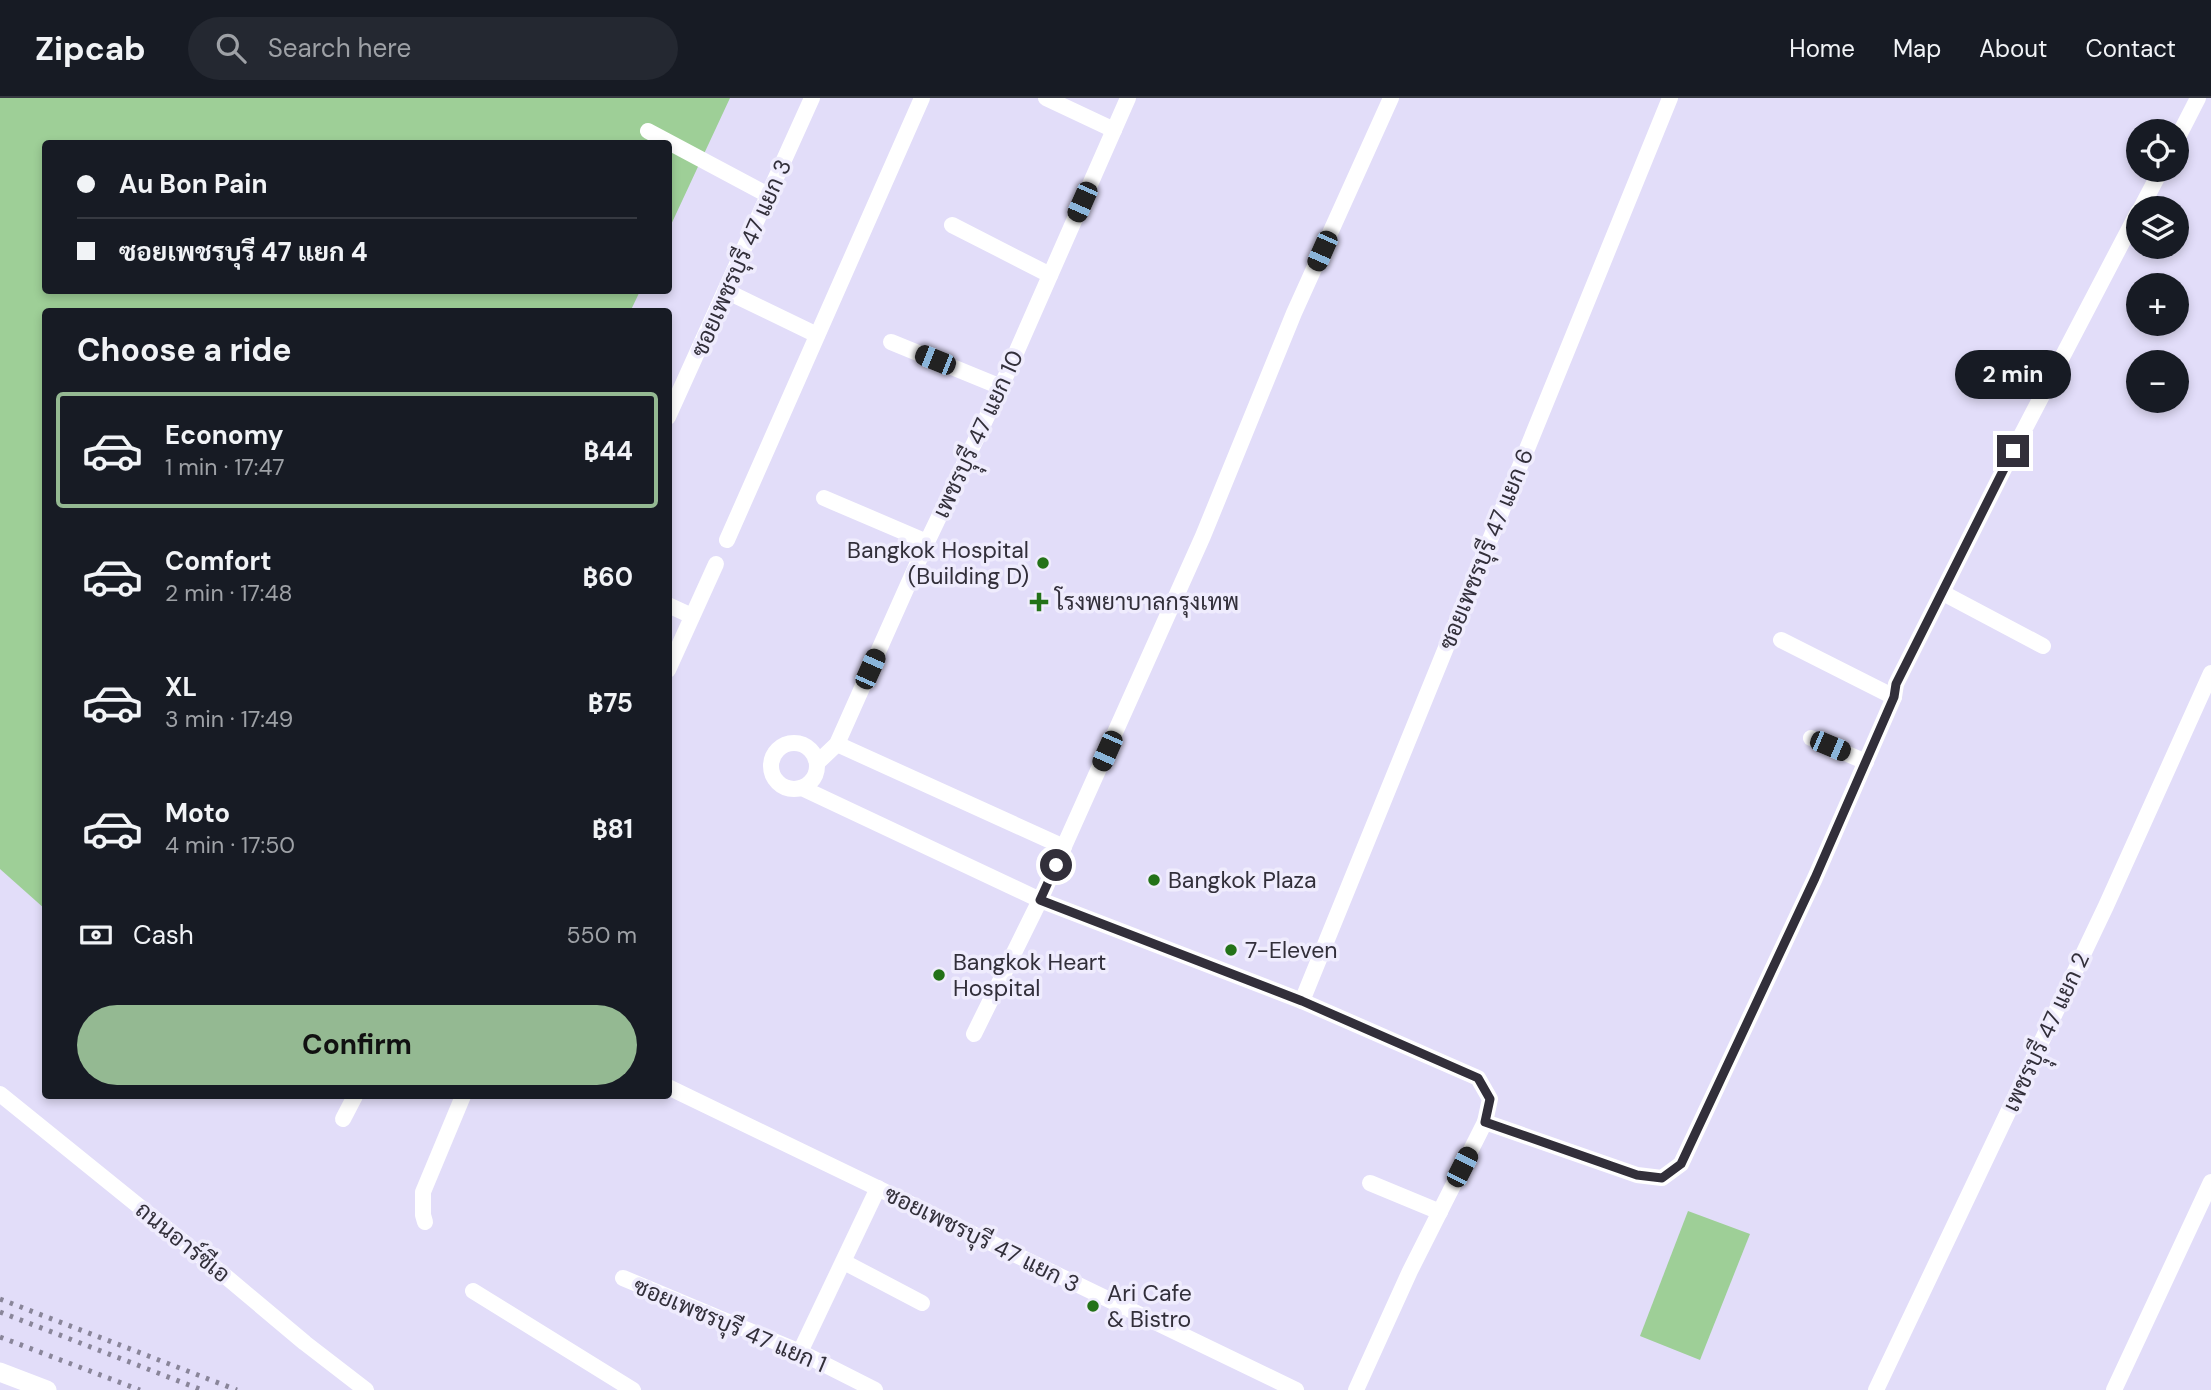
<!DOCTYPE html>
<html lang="en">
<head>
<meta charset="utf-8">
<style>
  body { margin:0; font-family:"DM Sans",Sarabun,sans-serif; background:#242831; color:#f1f3f6; height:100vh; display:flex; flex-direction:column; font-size:26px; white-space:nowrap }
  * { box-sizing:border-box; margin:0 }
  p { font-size:23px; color:#9ea1a6 }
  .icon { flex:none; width:38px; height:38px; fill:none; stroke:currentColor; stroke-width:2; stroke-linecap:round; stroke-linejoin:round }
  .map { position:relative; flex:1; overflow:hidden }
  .side { position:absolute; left:42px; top:210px; width:630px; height:791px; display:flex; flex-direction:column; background:#171b24; border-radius:7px; box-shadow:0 4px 10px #0003 }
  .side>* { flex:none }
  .top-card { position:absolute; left:42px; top:42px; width:630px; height:154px; border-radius:7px; box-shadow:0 4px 10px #0003; display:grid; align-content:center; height:154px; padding:0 35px; background:#171b24 }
  .controls { position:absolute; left:2126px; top:21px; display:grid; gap:14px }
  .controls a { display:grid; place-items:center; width:63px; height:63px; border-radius:50%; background:#171b24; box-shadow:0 4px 10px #0003; font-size:35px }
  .end { position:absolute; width:32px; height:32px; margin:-16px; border:9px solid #322f3a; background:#fff; box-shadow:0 0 0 4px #fff }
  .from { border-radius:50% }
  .bubble { position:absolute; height:49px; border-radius:24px; background:#171b24; box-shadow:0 4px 10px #0003; font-size:23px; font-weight:700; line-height:49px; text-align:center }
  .car { position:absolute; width:21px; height:42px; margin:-21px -10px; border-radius:9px; box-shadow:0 0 5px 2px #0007; background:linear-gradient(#222 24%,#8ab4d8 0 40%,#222 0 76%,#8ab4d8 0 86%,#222 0) }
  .top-card b { display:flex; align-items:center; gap:24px; height:66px; font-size:26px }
  .top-card b+b { border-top:2px solid #363941 }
  .top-card i { width:18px; height:18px; background:#f1f3f6 }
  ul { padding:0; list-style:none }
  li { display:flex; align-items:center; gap:21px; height:116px; margin:0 14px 10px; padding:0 21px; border:4px solid transparent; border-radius:7px }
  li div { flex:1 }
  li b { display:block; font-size:26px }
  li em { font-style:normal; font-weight:700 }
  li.selected { border-color:#94b992 }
  li>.icon { width:63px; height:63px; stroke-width:1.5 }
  h2 { padding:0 35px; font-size:32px; line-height:84px }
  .pay { display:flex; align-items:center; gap:18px; height:77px; padding:0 35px; font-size:26px }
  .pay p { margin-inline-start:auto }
  .primary-button { display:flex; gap:14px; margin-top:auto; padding:14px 35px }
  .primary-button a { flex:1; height:80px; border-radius:42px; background:#94b992; color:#111; font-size:28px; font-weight:700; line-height:80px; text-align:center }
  header { display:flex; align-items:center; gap:42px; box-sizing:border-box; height:98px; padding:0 35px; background:#171b24; border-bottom:2px solid #363941 }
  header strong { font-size:33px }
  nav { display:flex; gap:38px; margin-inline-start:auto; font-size:24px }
  .search { width:490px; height:63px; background:#242831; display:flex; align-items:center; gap:18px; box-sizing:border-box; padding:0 24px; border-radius:38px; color:#9ea1a6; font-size:26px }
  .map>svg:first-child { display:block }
  .green { fill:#9ecf97 }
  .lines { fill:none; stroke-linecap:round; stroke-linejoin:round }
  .minor { stroke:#fff; stroke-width:16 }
  .tertiary { stroke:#fff; stroke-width:19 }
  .rail { stroke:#898599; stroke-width:5; stroke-dasharray:3.5 7; stroke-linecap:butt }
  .route { stroke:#322f3a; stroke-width:9 }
  .poi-dot { fill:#237218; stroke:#efecfd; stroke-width:2.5 }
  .labels { text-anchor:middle; stroke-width:7; stroke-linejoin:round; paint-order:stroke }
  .street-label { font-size:23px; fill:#322f3a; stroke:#efecfd }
  .poi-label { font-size:23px; fill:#322f3a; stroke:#efecfd; text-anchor:start }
</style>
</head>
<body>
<header>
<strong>Zipcab</strong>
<div class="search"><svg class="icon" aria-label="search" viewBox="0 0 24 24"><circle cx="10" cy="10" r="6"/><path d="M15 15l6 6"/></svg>Search here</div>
<nav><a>Home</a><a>Map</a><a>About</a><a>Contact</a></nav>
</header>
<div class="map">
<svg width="2211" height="1292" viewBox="0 0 2211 1292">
  <rect width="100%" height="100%" fill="#e2ddf9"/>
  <g class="green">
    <path d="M0 0H730L669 131 668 46H46V192L640 193 630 214H46L45 811 0 771Z"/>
    <path d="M1688 1113 1750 1136 1700 1262 1640 1238Z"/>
  </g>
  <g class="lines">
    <g class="minor">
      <path d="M1046 0 1114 32"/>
      <path d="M648 33 768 97"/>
      <path d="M2177 41 2198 0"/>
      <path d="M2141 110 2161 72"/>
      <path d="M952 127 1050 177"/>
      <path d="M726 193 817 237"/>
      <path d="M891 244 1001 289"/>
      <path d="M668 319 812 0"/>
      <path d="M824 400 927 444"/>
      <path d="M727 442 922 0"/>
      <path d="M1943 495 2043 548"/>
      <path d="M668 507 692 518"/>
      <path d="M1781 542 1894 599"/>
      <path d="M668 572 716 466"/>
      <path d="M1811 640 1866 664"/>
      <circle cx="794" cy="668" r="23"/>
      <path d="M837 646 1064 749"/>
      <path d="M817 665 837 646 927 444 1001 289 1128 0"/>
      <path d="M802 690 1040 802 1302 903 1478 980 1490 1001 1485 1024 1410 1173 1356 1292"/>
      <path d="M1302 903 1670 0"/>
      <path d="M974 936 1040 802 1203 438 1294 215 1391 0"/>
      <path d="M668 989 1296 1292"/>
      <path d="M0 996 224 1177 305 1245 366 1292"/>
      <path d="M343 1021 355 998"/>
      <path d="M1485 1024 1637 1077 1662 1080 1681 1066 1815 780 1894 599 1896 586 2013 353 2138 114"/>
      <path d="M1370 1085 1440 1114"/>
      <path d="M425 1124 423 1117V1094L463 998"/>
      <path d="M844 1164 922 1205"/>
      <path d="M623 1180 800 1254 875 1292"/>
      <path d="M473 1193 633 1292"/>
      <path d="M800 1254 878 1090"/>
      <path d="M1876 1292 2106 808 2211 575"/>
      <path d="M2114 1292 2211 1084"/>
    </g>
    <path class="tertiary" d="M0 1274 47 1292"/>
    <g class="rail">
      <path d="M0 1201 237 1292"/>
      <path d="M0 1214 202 1292"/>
      <path d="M0 1239 140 1292"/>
    </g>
  </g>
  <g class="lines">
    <path class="route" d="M1056 767 1040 802 1302 903 1478 980 1490 1001 1485 1024 1637 1077 1662 1080 1681 1066 1815 780 1894 599 1896 586 2013 353"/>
  </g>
  <g class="poi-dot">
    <circle cx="1043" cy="465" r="7"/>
    <path d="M1035.5 493.5h7v7h7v7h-7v7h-7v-7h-7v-7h7z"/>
    <circle cx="1154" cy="782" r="7"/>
    <circle cx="1231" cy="852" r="7"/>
    <circle cx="939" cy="877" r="7"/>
    <circle cx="1093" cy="1208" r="7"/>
  </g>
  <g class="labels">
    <g class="street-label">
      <text transform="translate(741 160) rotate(-66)" y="8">ซอยเพชรบุรี 47 แยก 3</text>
      <text transform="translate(978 336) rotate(-65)" y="8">เพชรบุุรี 47 แยก 10</text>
      <text transform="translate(1486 451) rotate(-68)" y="8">ซอยเพชรบุรี 47 แยก 6</text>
      <text transform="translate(2046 934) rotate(-65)" y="8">เพชรบุุรี 47 แยก 2</text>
      <text transform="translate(982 1141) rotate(26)" y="8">ซอยเพชรบุรี 47 แยก 3</text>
      <text transform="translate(183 1144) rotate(39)" y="8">ถนนอาร์ซีเอ</text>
      <text transform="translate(730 1227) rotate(23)" y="8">ซอยเพชรบุรี 47 แยก 1</text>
    </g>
    <g class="poi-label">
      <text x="1029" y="460" text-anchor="end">Bangkok Hospital<tspan x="1029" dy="26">(Building D)</tspan></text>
      <text x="1055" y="512">โรงพยาบาลกรุงเทพ</text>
      <text x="1168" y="790">Bangkok Plaza</text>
      <text x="1245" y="860">7-Eleven</text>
      <text x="953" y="872">Bangkok Heart<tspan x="953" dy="26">Hospital</tspan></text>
      <text x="1107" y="1203">Ari Cafe<tspan x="1107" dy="26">&amp; Bistro</tspan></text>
    </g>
  </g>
</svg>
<div class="controls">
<a><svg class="icon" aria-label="locate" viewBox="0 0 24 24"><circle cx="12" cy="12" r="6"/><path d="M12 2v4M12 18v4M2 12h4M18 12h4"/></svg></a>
<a><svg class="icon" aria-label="layers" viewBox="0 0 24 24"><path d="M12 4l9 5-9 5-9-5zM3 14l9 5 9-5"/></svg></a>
<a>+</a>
<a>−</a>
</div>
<i class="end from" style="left:1056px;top:767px"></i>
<i class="end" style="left:2013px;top:353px"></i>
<div class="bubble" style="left:1955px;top:252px;width:116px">2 min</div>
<i class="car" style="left:1082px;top:104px;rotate:204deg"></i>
<i class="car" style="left:1322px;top:153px;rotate:204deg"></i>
<i class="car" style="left:935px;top:262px;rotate:292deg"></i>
<i class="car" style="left:870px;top:571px;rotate:24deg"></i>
<i class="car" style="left:1830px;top:648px;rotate:113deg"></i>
<i class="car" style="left:1107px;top:653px;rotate:204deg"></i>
<i class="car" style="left:1462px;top:1069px;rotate:27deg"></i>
<div class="top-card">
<b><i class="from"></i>Au Bon Pain</b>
<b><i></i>ซอยเพชรบุรี 47 แยก 4</b>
</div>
<section class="side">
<h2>Choose a ride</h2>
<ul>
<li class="selected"><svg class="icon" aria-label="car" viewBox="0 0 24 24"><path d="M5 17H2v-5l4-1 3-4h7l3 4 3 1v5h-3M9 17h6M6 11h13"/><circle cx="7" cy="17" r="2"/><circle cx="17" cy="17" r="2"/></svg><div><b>Economy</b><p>1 min · 17:47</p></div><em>฿44</em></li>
<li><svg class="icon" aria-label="car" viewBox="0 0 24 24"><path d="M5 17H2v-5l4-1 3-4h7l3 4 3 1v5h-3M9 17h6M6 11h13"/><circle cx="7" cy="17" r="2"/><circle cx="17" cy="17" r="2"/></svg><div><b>Comfort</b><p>2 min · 17:48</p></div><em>฿60</em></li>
<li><svg class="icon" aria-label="car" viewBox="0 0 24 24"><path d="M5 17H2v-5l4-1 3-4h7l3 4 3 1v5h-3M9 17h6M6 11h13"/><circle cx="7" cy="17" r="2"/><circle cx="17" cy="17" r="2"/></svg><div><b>XL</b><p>3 min · 17:49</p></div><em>฿75</em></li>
<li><svg class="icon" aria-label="car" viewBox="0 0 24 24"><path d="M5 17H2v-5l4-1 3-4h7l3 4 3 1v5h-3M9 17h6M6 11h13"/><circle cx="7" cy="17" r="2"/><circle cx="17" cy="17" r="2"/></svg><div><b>Moto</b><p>4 min · 17:50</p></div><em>฿81</em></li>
</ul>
<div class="pay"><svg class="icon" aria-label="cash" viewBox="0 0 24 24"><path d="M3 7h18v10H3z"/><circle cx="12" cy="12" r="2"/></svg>Cash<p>550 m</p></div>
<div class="primary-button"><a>Confirm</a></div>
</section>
</div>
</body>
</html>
